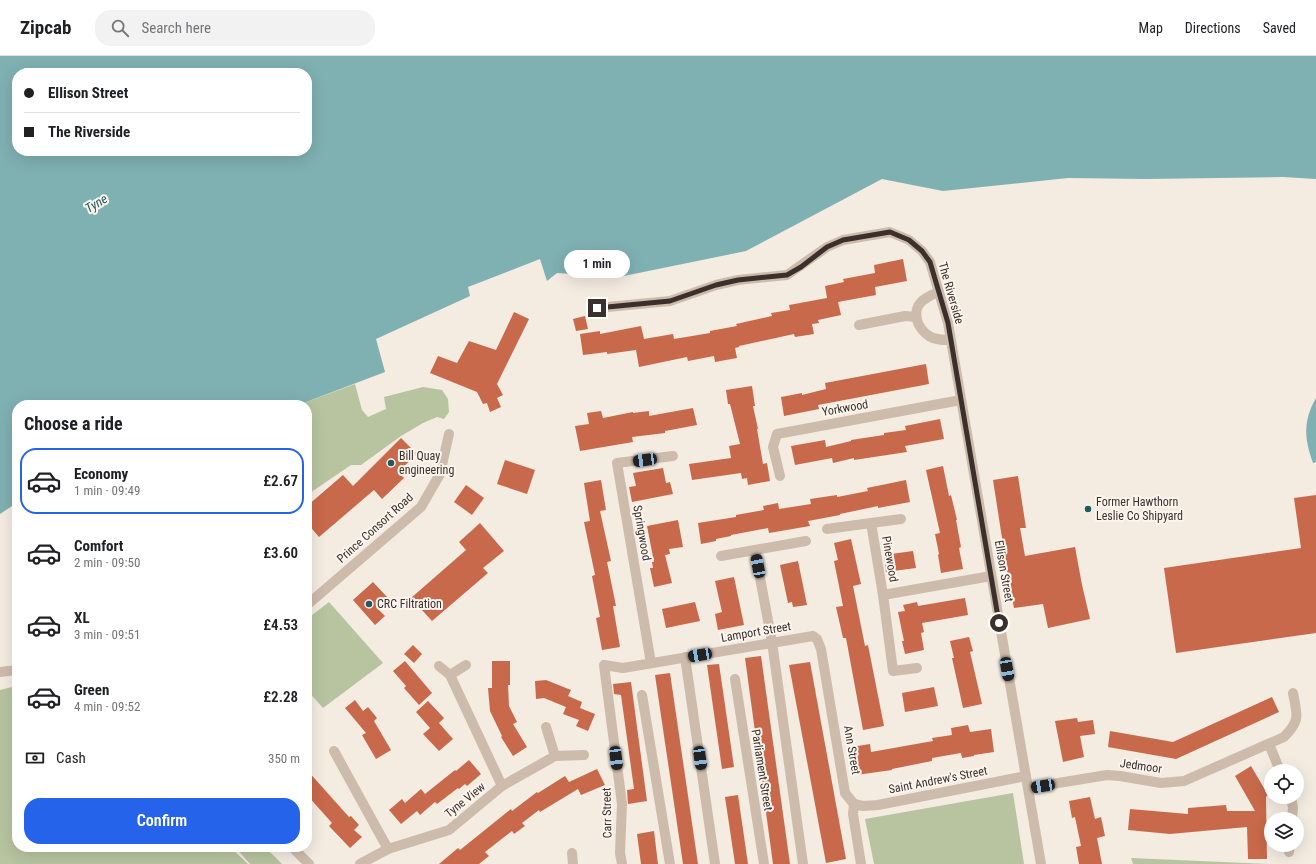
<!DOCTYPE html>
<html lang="en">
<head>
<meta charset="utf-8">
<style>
  body { margin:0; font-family:"Roboto Condensed",sans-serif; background:#f2f2f2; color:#202124; height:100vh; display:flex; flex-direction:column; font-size:15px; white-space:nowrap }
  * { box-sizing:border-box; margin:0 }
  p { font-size:13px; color:#757577 }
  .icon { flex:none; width:22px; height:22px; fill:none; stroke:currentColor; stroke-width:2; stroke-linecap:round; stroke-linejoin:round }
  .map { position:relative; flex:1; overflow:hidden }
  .details { position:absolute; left:12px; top:344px; width:300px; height:452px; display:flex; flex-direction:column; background:#fff; border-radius:16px; box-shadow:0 4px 16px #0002 }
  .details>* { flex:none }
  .banner { position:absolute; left:12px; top:12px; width:300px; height:88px; border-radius:16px; box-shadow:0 4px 16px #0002; display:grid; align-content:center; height:88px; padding:0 12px; background:#fff }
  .buttons { position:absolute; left:1264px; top:708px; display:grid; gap:8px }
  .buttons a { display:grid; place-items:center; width:40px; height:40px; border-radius:50%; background:#fff; box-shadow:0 4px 16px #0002; font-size:20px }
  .end { position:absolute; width:18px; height:18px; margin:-9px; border:5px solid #3b302b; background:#fff; box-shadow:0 0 0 2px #fff }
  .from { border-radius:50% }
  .bubble { position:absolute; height:28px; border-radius:14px; background:#fff; box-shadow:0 4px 16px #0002; font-size:13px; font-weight:600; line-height:28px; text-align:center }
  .car { position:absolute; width:12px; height:24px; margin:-12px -6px; border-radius:5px; box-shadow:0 0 3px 1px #0007; background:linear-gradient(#222 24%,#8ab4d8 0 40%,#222 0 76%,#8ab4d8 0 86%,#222 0) }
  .banner b { display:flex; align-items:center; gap:14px; height:38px; font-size:15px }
  .banner b+b { border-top:1px solid #e0e0e0 }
  .banner i { width:10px; height:10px; background:#202124 }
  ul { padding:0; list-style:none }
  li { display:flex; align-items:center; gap:12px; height:66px; margin:0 8px 6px; padding:0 4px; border:2px solid transparent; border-radius:16px }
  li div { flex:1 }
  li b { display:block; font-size:15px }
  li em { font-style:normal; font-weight:600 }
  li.on { border-color:#2563eb }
  li>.icon { width:36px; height:36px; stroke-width:1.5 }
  h2 { padding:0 12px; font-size:18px; line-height:48px }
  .pay { display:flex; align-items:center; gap:10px; height:44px; padding:0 12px; font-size:15px }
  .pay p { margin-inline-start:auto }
  .button { display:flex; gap:8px; margin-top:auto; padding:8px 12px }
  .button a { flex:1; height:46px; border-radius:16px; background:#2563eb; color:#fff; font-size:16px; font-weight:600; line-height:46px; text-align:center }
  header { display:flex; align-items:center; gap:24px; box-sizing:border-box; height:56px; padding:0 20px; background:#fff; border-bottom:1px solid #e0e0e0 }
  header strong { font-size:19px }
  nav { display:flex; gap:22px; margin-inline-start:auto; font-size:14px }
  .search { width:280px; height:36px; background:#f2f2f2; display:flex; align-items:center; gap:10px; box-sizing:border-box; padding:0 14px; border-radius:16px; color:#757577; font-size:15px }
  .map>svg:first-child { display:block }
  .green { fill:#b8c4a0 }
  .water { fill:#7fb0b2; fill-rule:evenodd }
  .building { fill:#c8694b }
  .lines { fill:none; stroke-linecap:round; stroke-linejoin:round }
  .pedestrian { stroke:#cdbbac; stroke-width:10 }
  .minor { stroke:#cdbbac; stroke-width:10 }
  .route { stroke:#3b302b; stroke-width:5 }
  .poi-dot { fill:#1f5a5e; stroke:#fbf5ee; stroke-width:1.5 }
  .labels { text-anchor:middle; stroke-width:4; stroke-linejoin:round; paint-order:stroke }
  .street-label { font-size:12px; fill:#3b302b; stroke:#fbf5ee }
  .poi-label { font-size:12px; fill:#3b302b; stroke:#fbf5ee; text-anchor:start }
  .water-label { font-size:13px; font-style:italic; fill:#1f5a5e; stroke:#fbf5ee }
</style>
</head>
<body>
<header>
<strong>Zipcab</strong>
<div class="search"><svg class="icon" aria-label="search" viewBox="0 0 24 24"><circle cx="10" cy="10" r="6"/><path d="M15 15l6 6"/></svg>Search here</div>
<nav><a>Map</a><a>Directions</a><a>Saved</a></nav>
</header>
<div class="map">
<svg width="1316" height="808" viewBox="0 0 1316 808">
  <rect width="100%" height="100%" fill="#f4ebe1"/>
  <g class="green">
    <path d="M355 328 362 354 368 361 386 353 384 341 423 331 442 334 448 343 449 356 444 363 437 361 423 367 401 380 361 409H351L307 439V349H298Z"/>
    <path d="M329 546 383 607 323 652 307 634V563Z"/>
    <path d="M12 631H17V697L12 703 14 705 17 703V791H230L248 808H0V634Z"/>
    <path d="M1013 737 1024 808H874L865 763Z"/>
    <path d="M235 791H265L282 808H250Z"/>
    <path d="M1131 802 1268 808H1133Z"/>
  </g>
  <g class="water">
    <path d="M0 0H1316V123L1283 121 1146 123 1068 122 943 135 882 123 746 195 619 221 557 217 547 225 540 203 468 231 470 240 376 283 385 316 298 349H17V453L15 448 0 458ZM17 17H307V95H17Z"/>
    <path d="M1316 342V406L1313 407C1304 382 1303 365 1316 342Z"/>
  </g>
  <g class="building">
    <path d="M903 203 907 225 875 231 876 239 838 246 841 259 818 264 819 267 812 268 814 278 795 281 794 278 739 290V291L735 292 737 302 715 306 714 300 688 305 687 301 639 311 636 294 607 298V296L583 299 580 278 600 275V278L641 270 644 283 673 278 674 283 710 277V275L737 270 736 268 772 260 771 257 790 254 789 249 827 242 825 230 844 226 843 223 875 217 874 209Z"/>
    <path d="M514 256 529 263 497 328 503 339 497 342 501 351 490 356 487 347 483 348 477 336 430 317 438 300 457 307 469 285 496 294Z"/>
    <path d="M585 260 588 273 576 275 573 263Z"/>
    <path d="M926 308 929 328 818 349 819 353 784 360 781 341 802 337V339L826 333 825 327Z"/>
    <path d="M752 330 755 350H753L758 373H757L763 408 767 407 770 425 748 429 747 422 742 423 741 417 692 424 689 408 731 402 729 390 740 388 730 348H728L726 334Z"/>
    <path d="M693 352 697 369 665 375V377L632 381 633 386 580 395 575 370 589 368 587 357 601 355 603 362 633 356V357L649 355V360Z"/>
    <path d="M940 363 944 383 905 390 907 396 854 404V402L833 407 832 402 795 409 791 390 825 384 826 391 851 385V384L884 379V377L906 374 905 370Z"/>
    <path d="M401 382 417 398 398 416 404 422 382 443 374 434 319 481 307 467V450L343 419 353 430Z"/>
    <path d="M505 404 535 414 527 438 497 428Z"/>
    <path d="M943 410 949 440 951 439 957 464H956L961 491 959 492 963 513 941 517 938 499 939 498 935 478 940 477 926 414Z"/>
    <path d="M663 412 666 427 670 426 673 438 632 446 629 431 636 430 633 417Z"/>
    <path d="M1018 420 1026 472H1020L1025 500 1075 491 1082 529 1090 563 1048 572 1043 548 1014 552 1009 527 993 424Z"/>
    <path d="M601 424 606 454 600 455 611 505 607 506 616 550H613L620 591 602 594 596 562 600 561 592 520 595 519 584 466 590 465 584 427Z"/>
    <path d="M906 424 910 446 878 452V450L840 458V459L808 465 810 470 769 477 768 472 731 479V480L716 483V485L701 488 698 467 736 461V459L764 454 763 450 778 447 779 453 811 448 810 443 837 439V441L868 435 867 432Z"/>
    <path d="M466 429 484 442 472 459 454 446Z"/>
    <path d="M1316 439V577L1176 597 1164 512 1301 492 1294 442Z"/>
    <path d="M678 464 683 491 669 493 670 498 665 499 672 527 654 531 650 512H653L652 506H654L647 470Z"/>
    <path d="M480 467 504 495 483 512 488 517 432 565 411 542 466 494 459 486Z"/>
    <path d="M851 483 861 528 853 530 865 590 868 589 884 670 863 674 846 582H843L836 551 843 550 834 505 838 504 834 487Z"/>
    <path d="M913 495 916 512 886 516 884 499Z"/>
    <path d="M798 505 807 549 793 551 792 546 788 547 780 509Z"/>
    <path d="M734 521 744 569 718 574 715 558 722 556 715 525Z"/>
    <path d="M373 526 388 542 377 552 385 560 375 569 353 544Z"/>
    <path d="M965 542 968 559 922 567 924 576 921 577 924 594 905 598 902 585H904L898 556 905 555 903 549 917 546 918 550Z"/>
    <path d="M695 546 700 565 666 572 662 553Z"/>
    <path d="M969 581 973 595 970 596 982 648 963 652 952 602H954L950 585Z"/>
    <path d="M413 589 422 598 414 607 404 598Z"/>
    <path d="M761 600 790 808H773L745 602Z"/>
    <path d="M405 605 432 637 419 649 404 632 406 630 393 615Z"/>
    <path d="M492 605H510V629H508L509 650 517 666 513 668 527 691 513 700 501 681 502 680 490 655 488 632H492Z"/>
    <path d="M810 606 846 803 826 807 789 609Z"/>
    <path d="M719 608 734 711 722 713 707 609Z"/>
    <path d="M670 617 698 808H683L655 619Z"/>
    <path d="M546 624 571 634 568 640 582 646 580 652 595 658 588 675 576 670 579 664 563 658 566 651 544 642 536 643 535 625Z"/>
    <path d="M631 626 647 745 628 748 627 734 634 733 621 639 614 638 613 628Z"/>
    <path d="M934 631 938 650 905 656 902 637Z"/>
    <path d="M1272 641 1279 656 1176 703 1108 691 1110 675 1173 686Z"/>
    <path d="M355 644 363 655 368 651 377 662 374 665 391 694 376 703 362 679 366 677 345 652Z"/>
    <path d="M428 645 444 662 439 667 453 683 439 695 423 678 430 672 416 656Z"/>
    <path d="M1077 662 1078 666 1093 664 1095 678 1080 680 1084 701 1063 706 1055 665Z"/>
    <path d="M968 669 970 676 991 673 994 696 974 699V700L962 702 961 697 932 702V705L892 713V714L856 719 851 691 870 688 871 696 933 685 932 682 952 679 951 672Z"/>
    <path d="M469 704 481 718 467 730 465 728 459 733 458 732 437 748 435 746 420 759 417 755 401 768 389 754 402 743 405 747 421 733 425 738 455 714 456 715Z"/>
    <path d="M1251 710 1268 739 1266 741 1267 803H1248L1247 771 1170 778 1128 774 1130 753 1188 758V752L1226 749 1227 755H1255L1235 720Z"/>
    <path d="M597 713 605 729 581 739 578 733 540 756 539 754 522 767 525 770 514 778 512 775 485 796 489 800 479 808H439L458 792 460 794 511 753 512 755 537 736 538 737 565 720 569 726Z"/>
    <path d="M307 714 349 761 351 760 359 769 354 774 362 781 350 792 329 770 332 767 307 739Z"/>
    <path d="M738 739 748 808H735L725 741Z"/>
    <path d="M1090 741 1095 763 1101 761 1105 780 1097 782 1102 808H1079L1076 791 1081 790 1075 761 1072 762 1069 745Z"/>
    <path d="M654 775 658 808H641L637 778Z"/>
  </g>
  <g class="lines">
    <g class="pedestrian">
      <path d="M735 623 764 808"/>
      <path d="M642 639 670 808"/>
    </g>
    <g class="minor">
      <path d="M939 236C933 238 927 241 922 245 911 256 917 272 929 280 935 284 943 284 950 284"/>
      <path d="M597 252 670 245 716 229 738 224 787 219 827 191 843 184 890 176 909 184 922 195 930 206 948 267 1041 808"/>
      <path d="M859 269 905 260 916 261"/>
      <path d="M780 420 773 391 777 378 961 344"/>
      <path d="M871 467 901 463"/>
      <path d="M827 473 871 467 883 539 991 520"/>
      <path d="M755 495 772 586 803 808"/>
      <path d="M721 500 806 485"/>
      <path d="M883 539 893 615 917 612"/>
      <path d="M307 549 421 451 440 418 449 378"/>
      <path d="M685 601 715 808"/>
      <path d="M651 607 617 407 673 400"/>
      <path d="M439 610 450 619 502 730"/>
      <path d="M0 616 17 614"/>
      <path d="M450 619 466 609"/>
      <path d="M546 671 555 700"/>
      <path d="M1269 688 1280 715"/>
      <path d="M334 695 388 793"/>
      <path d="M1028 732 1107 719 1120 720 1161 727 1184 725 1284 681C1301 664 1297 659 1293 637"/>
      <path d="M1291 741 1293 752 1292 763"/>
      <path d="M854 748 863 750 878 749 1026 720"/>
      <path d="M854 748 853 758 861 808"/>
      <path d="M292 791 309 808"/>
      <path d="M1289 796 1290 789"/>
      <path d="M572 797 573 808"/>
      <path d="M360 808 388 793 449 774 502 730 555 700 584 699"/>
      <path d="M622 808 620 797 622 748 604 609 623 612 813 580 817 583 821 593 845 737 854 748"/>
    </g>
  </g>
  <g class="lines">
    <path class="route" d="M597 252 670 245 716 229 738 224 787 219 801 211 827 191 843 184 890 176 909 184 922 195 930 206 948 267 999 567"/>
  </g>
  <g class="poi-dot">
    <circle cx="391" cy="407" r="4"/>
    <circle cx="1088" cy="453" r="4"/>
    <circle cx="369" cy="548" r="4"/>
  </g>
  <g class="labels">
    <g class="street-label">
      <text transform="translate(951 237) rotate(74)" y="4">The Riverside</text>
      <text transform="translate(845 352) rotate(-10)" y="4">Yorkwood</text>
      <text transform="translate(375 472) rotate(-42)" y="4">Prince Consort Road</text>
      <text transform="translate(642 477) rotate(80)" y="4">Springwood</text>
      <text transform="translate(890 503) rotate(80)" y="4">Pinewood</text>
      <text transform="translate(1004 515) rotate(80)" y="4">Ellison Street</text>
      <text transform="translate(756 576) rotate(-10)" y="4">Lamport Street</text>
      <text transform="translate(852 694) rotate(80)" y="4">Ann Street</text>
      <text transform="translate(1141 710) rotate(8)" y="4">Jedmoor</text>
      <text transform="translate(762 714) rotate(81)" y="4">Parliament Street</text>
      <text transform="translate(938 724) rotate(-11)" y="4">Saint Andrew's Street</text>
      <text transform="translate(465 744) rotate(-39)" y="4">Tyne View</text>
      <text transform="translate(607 757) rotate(-91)" y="4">Carr Street</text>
    </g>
    <g class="poi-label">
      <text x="399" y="404">Bill Quay<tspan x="399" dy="14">engineering</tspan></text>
      <text x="1096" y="450">Former Hawthorn<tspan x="1096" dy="14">Leslie Co Shipyard</tspan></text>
      <text x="377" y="552">CRC Filtration</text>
    </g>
    <g class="water-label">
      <text transform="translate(96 147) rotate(-31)" y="5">Tyne</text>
    </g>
  </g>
</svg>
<div class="buttons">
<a><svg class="icon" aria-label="locate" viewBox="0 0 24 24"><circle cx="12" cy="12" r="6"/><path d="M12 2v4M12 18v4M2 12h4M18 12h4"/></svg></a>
<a><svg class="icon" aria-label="layers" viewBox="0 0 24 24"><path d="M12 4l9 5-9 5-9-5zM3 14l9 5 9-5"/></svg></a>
</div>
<i class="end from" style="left:999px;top:567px"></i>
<i class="end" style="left:597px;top:252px"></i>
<div class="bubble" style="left:564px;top:194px;width:66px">1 min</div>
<i class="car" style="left:645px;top:404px;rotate:262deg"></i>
<i class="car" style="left:758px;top:510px;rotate:349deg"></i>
<i class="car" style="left:700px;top:599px;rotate:260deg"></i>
<i class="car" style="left:1007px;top:613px;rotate:170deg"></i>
<i class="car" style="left:616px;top:702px;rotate:173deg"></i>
<i class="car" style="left:700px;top:702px;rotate:172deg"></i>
<i class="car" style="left:1043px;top:730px;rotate:261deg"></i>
<div class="banner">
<b><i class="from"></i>Ellison Street</b>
<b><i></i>The Riverside</b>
</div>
<section class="details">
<h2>Choose a ride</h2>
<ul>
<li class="on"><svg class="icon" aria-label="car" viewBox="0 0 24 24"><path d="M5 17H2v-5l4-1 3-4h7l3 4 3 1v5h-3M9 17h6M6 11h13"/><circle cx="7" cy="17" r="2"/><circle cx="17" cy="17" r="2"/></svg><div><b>Economy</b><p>1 min · 09:49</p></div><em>£2.67</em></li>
<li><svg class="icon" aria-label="car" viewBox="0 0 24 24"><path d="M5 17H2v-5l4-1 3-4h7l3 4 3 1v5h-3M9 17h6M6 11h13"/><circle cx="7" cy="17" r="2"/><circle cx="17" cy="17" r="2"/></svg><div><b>Comfort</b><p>2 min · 09:50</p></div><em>£3.60</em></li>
<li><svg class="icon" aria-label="car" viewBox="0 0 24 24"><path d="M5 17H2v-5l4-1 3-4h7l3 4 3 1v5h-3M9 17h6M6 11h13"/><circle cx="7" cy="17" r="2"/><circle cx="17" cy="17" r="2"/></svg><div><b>XL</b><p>3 min · 09:51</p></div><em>£4.53</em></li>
<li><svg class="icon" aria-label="car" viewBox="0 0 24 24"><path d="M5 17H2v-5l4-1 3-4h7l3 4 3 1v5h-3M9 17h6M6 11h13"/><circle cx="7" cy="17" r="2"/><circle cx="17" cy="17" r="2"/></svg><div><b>Green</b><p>4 min · 09:52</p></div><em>£2.28</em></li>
</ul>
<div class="pay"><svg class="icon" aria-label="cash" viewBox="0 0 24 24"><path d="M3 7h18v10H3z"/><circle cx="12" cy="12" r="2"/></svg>Cash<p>350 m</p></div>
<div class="button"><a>Confirm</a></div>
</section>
</div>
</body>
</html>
